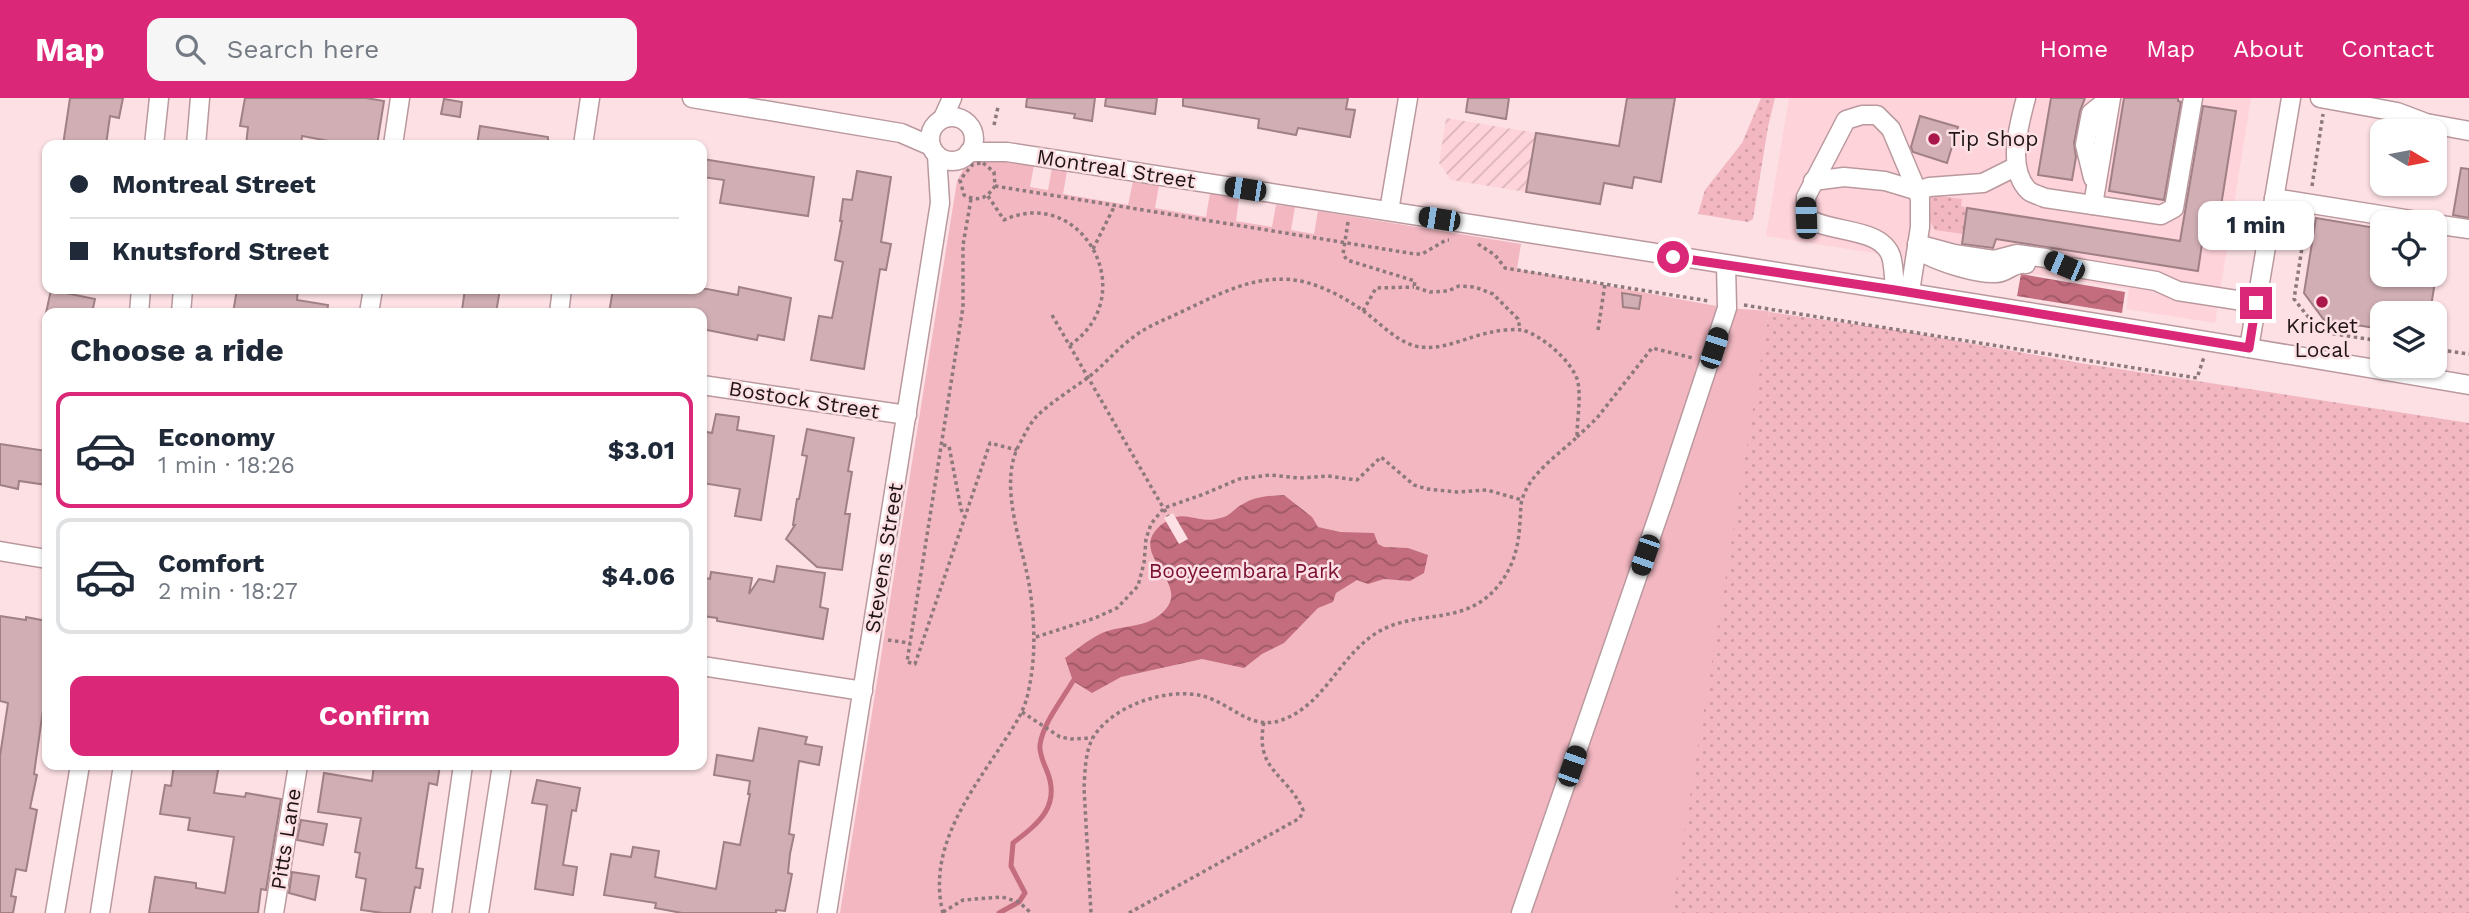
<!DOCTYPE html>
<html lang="en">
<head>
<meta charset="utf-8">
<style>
  body { margin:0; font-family:"Work Sans",sans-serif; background:#f6f6f7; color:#1f2937; height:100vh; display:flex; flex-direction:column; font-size:26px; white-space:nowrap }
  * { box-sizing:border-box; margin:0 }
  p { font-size:23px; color:#747a83 }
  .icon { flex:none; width:38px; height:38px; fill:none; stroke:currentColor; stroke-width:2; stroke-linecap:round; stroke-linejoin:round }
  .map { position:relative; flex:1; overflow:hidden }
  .details { position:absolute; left:42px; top:210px; width:665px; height:462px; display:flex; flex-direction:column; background:#fff; border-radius:14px; box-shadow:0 2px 5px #0004 }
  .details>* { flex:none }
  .hud { position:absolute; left:42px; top:42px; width:665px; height:154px; border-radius:14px; box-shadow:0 2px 5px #0004; display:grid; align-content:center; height:154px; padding:0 28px; background:#fff }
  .needle { width:46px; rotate:100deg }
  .buttons { position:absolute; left:2370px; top:21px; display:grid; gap:14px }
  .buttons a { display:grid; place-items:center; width:77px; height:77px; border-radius:14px; background:#fff; box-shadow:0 2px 5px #0004; font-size:35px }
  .end { position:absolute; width:32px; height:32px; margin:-16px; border:9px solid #db2777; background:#fff; box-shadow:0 0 0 4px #fff }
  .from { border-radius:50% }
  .bubble { position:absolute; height:49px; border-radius:14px; background:#fff; box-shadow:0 2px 5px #0004; font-size:23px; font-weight:700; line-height:49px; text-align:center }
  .car { position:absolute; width:21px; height:42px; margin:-21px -10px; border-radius:9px; box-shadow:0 0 5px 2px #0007; background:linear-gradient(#222 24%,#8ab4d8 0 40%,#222 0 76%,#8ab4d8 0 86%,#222 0) }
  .hud b { display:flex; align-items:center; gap:24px; height:66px; font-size:26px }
  .hud b+b { border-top:2px solid #e0e1e3 }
  .hud i { width:18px; height:18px; background:#1f2937 }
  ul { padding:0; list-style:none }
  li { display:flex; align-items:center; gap:21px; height:116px; margin:0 14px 10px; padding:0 14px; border:4px solid #e0e1e3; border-radius:14px }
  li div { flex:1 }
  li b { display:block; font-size:26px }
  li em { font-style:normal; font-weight:700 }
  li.selected { border-color:#db2777 }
  li>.icon { width:63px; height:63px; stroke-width:1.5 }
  h2 { padding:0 28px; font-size:32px; line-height:84px }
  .action { display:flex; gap:14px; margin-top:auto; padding:14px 28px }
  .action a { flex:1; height:80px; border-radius:14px; background:#db2777; color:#fff; font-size:28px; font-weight:700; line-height:80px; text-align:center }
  header { display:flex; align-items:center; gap:42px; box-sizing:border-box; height:98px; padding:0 35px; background:#db2777; color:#fff }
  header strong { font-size:33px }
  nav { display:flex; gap:38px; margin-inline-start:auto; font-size:24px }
  .search { width:490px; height:63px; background:#f6f6f7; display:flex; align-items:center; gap:18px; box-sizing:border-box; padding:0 24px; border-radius:14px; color:#747a83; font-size:26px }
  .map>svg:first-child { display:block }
  .built { fill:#ffd3da }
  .industrial { fill:url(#industrial-furrows) }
  .grass { fill:url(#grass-dots) }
  .park { fill:#f2b7c1 }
  .water { fill:url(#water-waves) }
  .pier { fill:#fce0e4 }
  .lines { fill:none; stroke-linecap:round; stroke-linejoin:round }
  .stream { stroke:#c36d7e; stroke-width:5 }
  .building { fill:#d0aeb3; stroke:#a08085; stroke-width:2 }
  .minor-casing { stroke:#ba999e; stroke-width:21 }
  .path { stroke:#8d797c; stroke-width:3.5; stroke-dasharray:3.5 3.5; stroke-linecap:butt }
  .minor { stroke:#fff; stroke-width:18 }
  .route { stroke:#db2777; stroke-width:9 }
  .poi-dot { fill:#aa174b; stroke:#fce0e4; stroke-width:2.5 }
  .labels { text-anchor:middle; stroke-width:5; stroke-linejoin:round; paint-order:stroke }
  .poi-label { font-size:21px; fill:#201416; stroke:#fce0e4; text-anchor:start }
  .street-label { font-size:21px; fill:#201416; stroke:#fce0e4 }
  .park-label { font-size:21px; fill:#7b0f34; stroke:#fce0e4 }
</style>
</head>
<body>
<header>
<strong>Map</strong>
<div class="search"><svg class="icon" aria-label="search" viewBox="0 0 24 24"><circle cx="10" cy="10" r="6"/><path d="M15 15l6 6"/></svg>Search here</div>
<nav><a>Home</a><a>Map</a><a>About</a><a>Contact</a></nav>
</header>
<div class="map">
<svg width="2469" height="815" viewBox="0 0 2469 815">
  <defs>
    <pattern id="industrial-furrows" width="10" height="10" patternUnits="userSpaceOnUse" patternTransform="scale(1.75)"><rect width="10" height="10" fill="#ffd3da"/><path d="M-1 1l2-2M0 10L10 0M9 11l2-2" fill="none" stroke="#dab4ba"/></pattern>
    <pattern id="grass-dots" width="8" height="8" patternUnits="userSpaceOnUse" patternTransform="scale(1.75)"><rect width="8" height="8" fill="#f2b7c1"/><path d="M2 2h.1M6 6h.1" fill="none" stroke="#cf9ca5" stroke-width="1.8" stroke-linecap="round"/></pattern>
    <pattern id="water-waves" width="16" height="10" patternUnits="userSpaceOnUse" patternTransform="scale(1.75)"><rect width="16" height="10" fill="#c36d7e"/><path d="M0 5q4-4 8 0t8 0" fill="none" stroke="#9e5866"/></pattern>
  </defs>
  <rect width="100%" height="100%" fill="#fce0e4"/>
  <path class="built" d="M1789 0H2251L2215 225 2126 211 2129 191 2019 174 2018 178 1766 138Z"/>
  <path class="industrial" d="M1446 20 1610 47 1600 106 1451 82 1439 65Z"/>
  <g class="grass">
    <path d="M1761 0H1775L1768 29 1753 121 1748 124 1698 116 1705 92 1742 45Z"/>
    <path d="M1931 97 1962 101 1961 108 1967 110 1963 136 1935 132 1930 123Z"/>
    <path d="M1769 214 1902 233 2080 265 2469 325V815H1667L1696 611Z"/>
  </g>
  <path class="park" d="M982 59 1034 67 1030 89 1048 92 1052 70 1067 73 1063 96 1128 107 1133 83 1159 87 1155 110 1206 119 1210 95 1239 101 1236 123 1272 129 1276 107 1295 109 1291 132 1314 136 1318 113 1521 146 1517 171 1727 210 1769 213 1671 815H840L957 83 965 68Z"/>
  <g class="water">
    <path d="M2021 176 2125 194 2122 215 2017 198Z"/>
    <path d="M1284 397 1312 419 1318 429 1340 434 1374 435 1378 446 1384 449 1408 450 1428 457 1424 475 1410 483 1384 481 1368 486 1357 482 1336 495 1333 504 1318 510 1284 545 1262 556 1244 570 1202 561 1121 579 1092 595 1073 583 1065 560C1076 552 1088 542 1100 536 1120 526 1147 532 1165 512 1193 482 1116 452 1170 421 1185 413 1200 425 1216 421 1233 418 1231 412 1243 406 1256 398 1270 398 1284 397Z"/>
  </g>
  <path class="pier" d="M1173 415 1188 441 1179 446 1164 420Z"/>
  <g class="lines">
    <path class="stream" d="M999 815 1019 804 1025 795 1011 768 1013 745C1039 725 1061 708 1047 673 1044 666 1039 655 1040 647 1043 625 1062 602 1073 583"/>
  </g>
  <g class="building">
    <path d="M70 0H123L119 20 110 18 106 47H63Z"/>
    <path d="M245 0H366L384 3 377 47H350L302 38 301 47H246L248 29 240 28Z"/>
    <path d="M1027 0H1095L1092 23 1074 20 1075 16 1026 9Z"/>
    <path d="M1106 0H1157L1155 16 1105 8Z"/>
    <path d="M1183 0H1348L1346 11 1355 12 1350 39 1298 30 1296 37 1258 30 1259 21 1183 8Z"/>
    <path d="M1468 0H1509L1506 21 1466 14Z"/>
    <path d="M1627 0H1675L1661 84 1634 79 1632 90 1604 85 1600 106 1526 94 1536 35 1619 48Z"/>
    <path d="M2051 0H2085L2080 13 2074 45 2076 59 2072 82 2038 77Z"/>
    <path d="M2124 0H2178V3L2181 4 2164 102 2109 93Z"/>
    <path d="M444 1 462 4 460 19 441 16Z"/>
    <path d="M2203 8 2236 13 2218 127 2205 125 2198 173 1996 141 1993 150 1962 146 1967 110 2180 143Z"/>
    <path d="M1920 18 1958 29 1947 65 1913 54 1911 49Z"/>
    <path d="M480 28 548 39V47H477Z"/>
    <path d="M703 61 814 79 808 118 720 105 724 82 702 79Z"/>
    <path d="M2461 70 2469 71V120L2453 117Z"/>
    <path d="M857 73 891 79 881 144 891 146 886 172 880 171 864 271 811 262 819 218 832 220 843 164 835 162 842 123H840L843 101 852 102Z"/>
    <path d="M2316 120 2382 131V177H2436L2430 215H2382V231L2324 222 2304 195Z"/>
    <path d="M739 189 791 200 784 242 758 237 757 242 702 231V215H609L613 191H707L738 197Z"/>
    <path d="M237 191H298L297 202 328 207 327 215H233Z"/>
    <path d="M465 191H500L496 215 462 212Z"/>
    <path d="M51 192 95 201 92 215H46Z"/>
    <path d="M1622 195 1641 198 1639 211 1623 209Z"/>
    <path d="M716 316 739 319 737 332 774 338 761 422 735 418 740 391 702 385V333L712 335Z"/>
    <path d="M807 331 854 340 848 373 852 374 845 416H850L842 472 817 469 786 441 795 427H793L797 401H799L807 358 802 357Z"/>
    <path d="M0 346 47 353V387L19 383 18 391 0 387Z"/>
    <path d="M777 468 825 475 820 509 828 511 823 541 717 523V520L702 518V479L710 481 711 474 752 480 749 496 759 481 774 484Z"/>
    <path d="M0 518 26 522V519L47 523V613L43 612 34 676 37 677 30 710 37 712 26 773 16 771 11 798 16 799 13 815H0V658L8 605 0 603Z"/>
    <path d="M759 630 807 639 805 646 822 649 819 667 799 663 792 713 789 736 794 737 790 756 788 775 792 776 785 813 776 812V815H682L655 810 656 805 604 797 611 756 631 759 633 749 659 753 655 779 716 791 724 744 740 747 750 696H748L750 683 714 677 717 657 753 663Z"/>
    <path d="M174 667H219L214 695 245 699 246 695 281 701 266 792 261 791 258 815H149L155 779 196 785V790L225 795 234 739 188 732 190 720 160 716 165 687 171 688Z"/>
    <path d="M374 667H440L437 687 429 685 416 770 423 771 420 790 415 789 410 815H383L361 812 366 781 356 779 360 755 355 754 361 720 318 714 324 675 372 683Z"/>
    <path d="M537 682 580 690 576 713 572 712 563 767 577 769 573 797 535 791 547 707 532 705Z"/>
    <path d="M301 722 327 726 323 747 297 742Z"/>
    <path d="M292 774 319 778 315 802 289 795Z"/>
  </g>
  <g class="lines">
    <defs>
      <g id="minor">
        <path d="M692 0 901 35 931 48"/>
        <path d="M2026 0C2019 26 2006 71 2029 93 2033 96 2041 98 2045 100L2161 117 2174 110 2193 0"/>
        <path d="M2320 0 2397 14 2426 25 2469 33"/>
        <circle cx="952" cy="41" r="22"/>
        <path d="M943 20 952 0"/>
        <path d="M154 47 159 0"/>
        <path d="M196 47 200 0"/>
        <path d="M393 47 400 0"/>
        <path d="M583 47 590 0"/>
        <path d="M969 54H1007C1495 130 1983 204 2469 287"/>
        <path d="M2093 80 2085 47 2091 15 2110 0"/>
        <path d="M1813 83 1844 79 1885 83 1918 93 1929 89 1983 85 2015 69"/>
        <path d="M2274 100 2424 124"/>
        <path d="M2093 107 2111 0"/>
        <path d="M1389 113 1408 0"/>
        <path d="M2434 126 2469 131"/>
        <path d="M1917 146 1954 156 1994 162 2017 156 2046 160 2065 168 2156 183 2178 193 2256 205"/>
        <path d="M1927 157C1944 165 1976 176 1996 175 2007 175 2013 164 2026 166"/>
        <path d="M1895 192C1894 181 1894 168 1891 158 1880 128 1829 136 1806 119V99L1846 22 1862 17H1877L1891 31 1920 100V129L1910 194"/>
        <path d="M139 215 141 191"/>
        <path d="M181 215 183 191"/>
        <path d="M369 215 373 191"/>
        <path d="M559 215 562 191"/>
        <path d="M2249 250 2291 0"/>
        <path d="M702 287 907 317"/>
        <path d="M0 453 47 461"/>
        <path d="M702 568 863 593"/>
        <path d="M55 815 80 667"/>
        <path d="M100 815 123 667"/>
        <path d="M274 815 298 667"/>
        <path d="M442 815 463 667"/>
        <path d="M479 815 502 667"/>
        <path d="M827 815 940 105 937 57"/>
        <path d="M1521 815 1663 404 1727 210 1726 167"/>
      </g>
    </defs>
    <use href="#minor" class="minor-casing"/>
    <g class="path">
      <path d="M994 27 998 9"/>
      <path d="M983 65 994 74 995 88C986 101 979 104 964 97L960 82 973 66Z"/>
      <path d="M995 88 1415 156H1422L1446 142H1449"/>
      <path d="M2312 88 2323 16"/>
      <path d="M988 98 1004 122C1082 86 1143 197 1070 247"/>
      <path d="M971 101 963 147V209L907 564 915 566 990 345 1017 352"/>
      <path d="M1348 124 1343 156 1347 162 1415 183 1414 189 1430 194 1448 193 1459 188 1475 189 1493 196 1518 221 1520 231"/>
      <path d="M2306 124 2294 201 2320 234 2382 243"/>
      <path d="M1478 146 1495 157 1505 170 1709 203"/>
      <path d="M1093 151 1115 107"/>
      <path d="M1744 207 2197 280 2204 259"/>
      <path d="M1363 213 1376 190 1414 189"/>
      <path d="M1052 217 1168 418"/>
      <path d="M1598 232 1605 186"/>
      <path d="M2434 251 2469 256"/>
      <path d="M1577 339 1597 320 1652 250 1693 260"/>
      <path d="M943 347 949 348 961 411 964 418"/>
      <path d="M1036 539 1095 520 1117 510 1138 488 1144 465 1146 441 1151 426 1164 410 1204 396 1239 381 1270 377 1299 380 1328 378 1357 382 1381 359 1414 387 1427 391 1457 394 1487 392 1522 402"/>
      <path d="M888 542 910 545"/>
      <path d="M1022 614 1060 639 1071 641 1092 640"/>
      <path d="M943 814 963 802 1002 799 1019 804 1031 815"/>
      <path d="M943 815C927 752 968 698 1001 648 1012 631 1024 615 1028 595 1036 560 1035 527 1030 492 1024 450 998 390 1018 349 1023 340 1029 326 1037 318 1051 304 1074 290 1090 278 1104 267 1116 252 1131 241 1145 229 1162 223 1179 215 1220 196 1258 173 1305 184 1327 190 1347 201 1365 214 1381 226 1400 247 1421 249 1445 252 1469 238 1492 234 1501 232 1513 231 1522 232 1542 237 1573 264 1578 284 1581 302 1577 321 1577 339 1558 357 1529 376 1522 402 1520 409 1521 416 1520 423 1519 445 1515 464 1502 483 1467 531 1421 509 1378 534 1341 556 1327 602 1287 620 1252 636 1233 606 1203 598 1168 589 1114 607 1094 638 1085 652 1085 674 1084 690L1091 815"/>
      <path d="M1129 815 1300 720 1303 712C1287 675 1254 673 1264 624"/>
    </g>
    <use href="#minor" class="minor"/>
  </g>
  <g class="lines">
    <path class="route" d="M1673 159 1895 192 2249 250 2256 205"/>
  </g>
  <g class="poi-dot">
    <circle cx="1934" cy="41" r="7"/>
    <circle cx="2322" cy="204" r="7"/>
  </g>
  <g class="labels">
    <g class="poi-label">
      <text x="1948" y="48">Tip Shop</text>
      <text x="2322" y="235" text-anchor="middle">Kricket<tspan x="2322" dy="24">Local</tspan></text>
    </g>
    <g class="street-label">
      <text transform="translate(1116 71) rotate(9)" y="7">Montreal Street</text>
      <text transform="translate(804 302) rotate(9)" y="7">Bostock Street</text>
      <text transform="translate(884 460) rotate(-81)" y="7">Stevens Street</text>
      <text transform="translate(286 741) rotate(-81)" y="7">Pitts Lane</text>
    </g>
    <g class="park-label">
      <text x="1244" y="480">Booyeembara Park</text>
    </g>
  </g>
</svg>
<div class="buttons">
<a><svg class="needle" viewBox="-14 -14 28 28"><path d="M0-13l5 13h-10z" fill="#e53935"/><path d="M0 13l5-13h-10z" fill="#747a83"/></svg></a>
<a><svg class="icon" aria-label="locate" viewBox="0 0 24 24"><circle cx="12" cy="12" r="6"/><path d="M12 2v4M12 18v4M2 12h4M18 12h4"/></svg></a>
<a><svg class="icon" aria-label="layers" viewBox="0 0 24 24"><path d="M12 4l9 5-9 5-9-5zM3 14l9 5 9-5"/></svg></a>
</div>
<i class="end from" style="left:1673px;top:159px"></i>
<i class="end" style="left:2256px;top:205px"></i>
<div class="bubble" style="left:2198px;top:103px;width:116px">1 min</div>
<i class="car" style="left:1245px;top:91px;rotate:279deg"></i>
<i class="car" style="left:1806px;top:120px;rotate:358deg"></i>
<i class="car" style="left:1439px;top:121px;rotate:279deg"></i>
<i class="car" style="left:2064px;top:168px;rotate:293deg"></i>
<i class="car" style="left:1714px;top:250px;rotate:18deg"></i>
<i class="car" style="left:1645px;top:457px;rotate:199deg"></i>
<i class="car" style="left:1572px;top:668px;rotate:19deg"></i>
<div class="hud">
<b><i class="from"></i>Montreal Street</b>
<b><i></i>Knutsford Street</b>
</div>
<section class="details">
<h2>Choose a ride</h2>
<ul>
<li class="selected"><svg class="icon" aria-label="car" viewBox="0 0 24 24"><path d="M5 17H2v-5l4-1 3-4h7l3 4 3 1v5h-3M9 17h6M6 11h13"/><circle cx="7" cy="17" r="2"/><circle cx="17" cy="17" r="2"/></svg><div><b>Economy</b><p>1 min · 18:26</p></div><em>$3.01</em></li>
<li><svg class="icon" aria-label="car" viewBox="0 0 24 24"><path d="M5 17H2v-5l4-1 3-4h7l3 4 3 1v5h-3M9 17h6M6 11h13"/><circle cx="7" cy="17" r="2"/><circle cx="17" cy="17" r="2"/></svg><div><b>Comfort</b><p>2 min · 18:27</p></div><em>$4.06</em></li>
</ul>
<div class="action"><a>Confirm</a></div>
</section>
</div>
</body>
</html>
